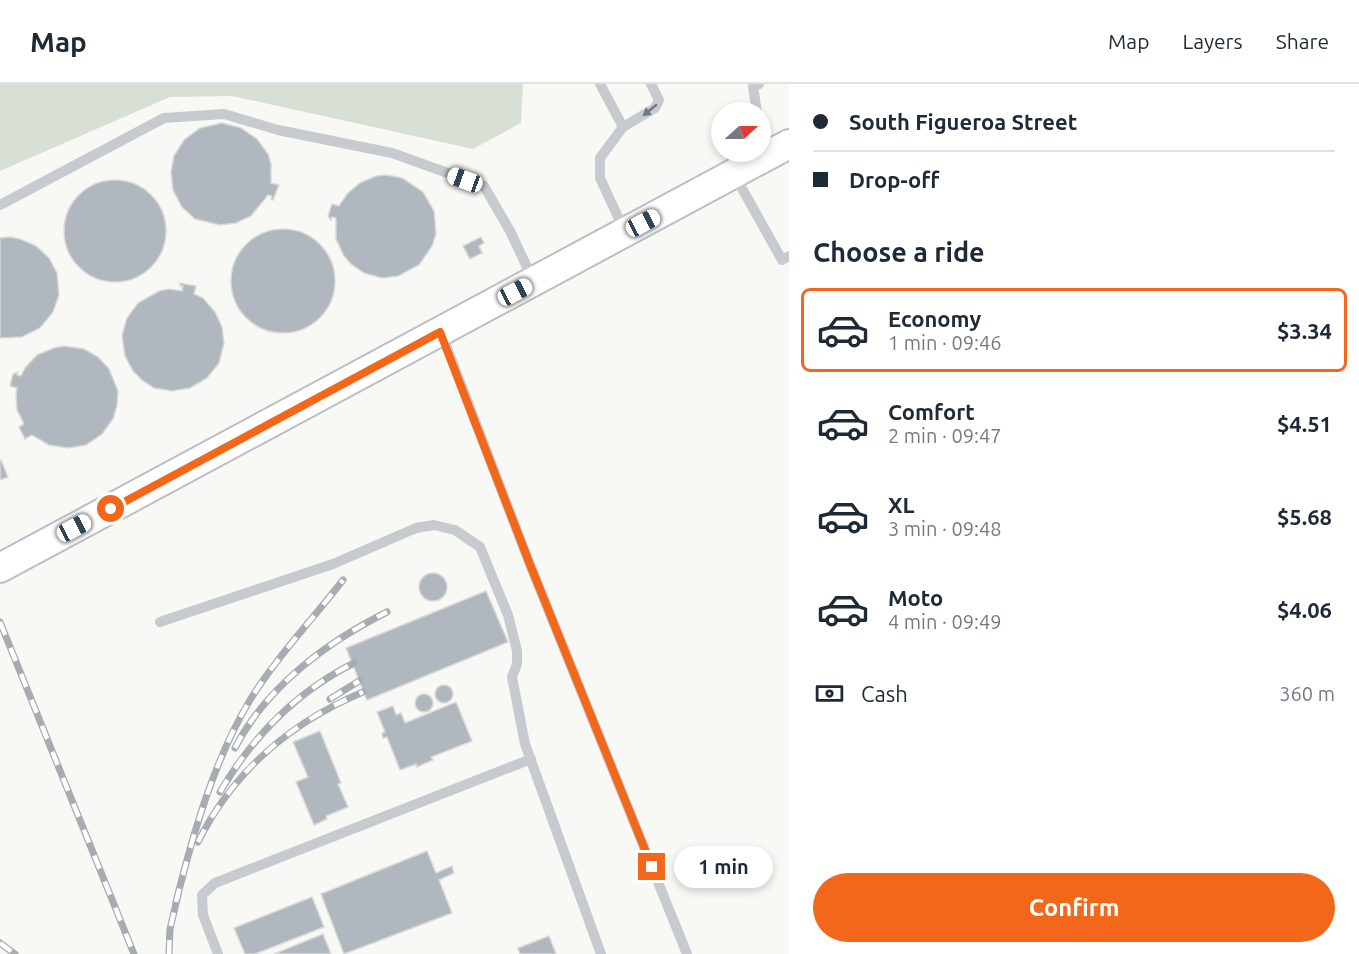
<!DOCTYPE html>
<html lang="en">
<head>
<meta charset="utf-8">
<style>
  body { margin:0; font-family:Ubuntu,sans-serif; background:#f6f6f7; color:#1f2937; height:100vh; display:flex; flex-direction:column; font-size:22px; white-space:nowrap }
  * { box-sizing:border-box; margin:0 }
  p { font-size:20px; color:#747a83 }
  .icon { flex:none; width:33px; height:33px; fill:none; stroke:currentColor; stroke-width:2; stroke-linecap:round; stroke-linejoin:round }
  .map { position:relative; flex:1; overflow:hidden }
  .panel { display:flex; flex-direction:column; background:#fff; width:570px }
  .panel>* { flex:none }
  .hud { display:grid; align-content:center; height:132px; padding:0 24px; background:#fff }
  .needle { width:39px; rotate:69deg }
  .controls { position:absolute; left:711px; top:18px; display:grid; gap:12px }
  .controls a { display:grid; place-items:center; width:60px; height:60px; border-radius:50%; background:#fff; box-shadow:0 3px 9px #0003; font-size:30px }
  .end { position:absolute; width:27px; height:27px; margin:-14px; border:8px solid #f3671a; background:#fff; box-shadow:0 0 0 3px #fff }
  .from { border-radius:50% }
  .bubble { position:absolute; height:42px; border-radius:21px; background:#fff; box-shadow:0 3px 9px #0003; font-size:20px; font-weight:600; line-height:42px; text-align:center }
  .car { position:absolute; width:18px; height:36px; margin:-18px -9px; border-radius:8px; box-shadow:0 0 4px 2px #0007; background:linear-gradient(#fff 24%,#345 0 40%,#fff 0 76%,#345 0 86%,#fff 0) }
  .hud b { display:flex; align-items:center; gap:21px; height:57px; font-size:22px }
  .hud b+b { border-top:2px solid #e0e1e3 }
  .hud i { width:15px; height:15px; background:#1f2937 }
  ul { padding:0; list-style:none }
  li { display:flex; align-items:center; gap:18px; height:84px; margin:0 12px 9px; padding:0 12px; border:3px solid transparent; border-radius:9px }
  li div { flex:1 }
  li b { display:block; font-size:22px }
  li em { font-style:normal; font-weight:600 }
  li.current { border-color:#f3671a }
  li>.icon { width:54px; height:54px; stroke-width:1.5 }
  h2 { padding:0 24px; font-size:27px; line-height:72px }
  .pay { display:flex; align-items:center; gap:15px; height:66px; padding:0 24px; font-size:22px }
  .pay p { margin-inline-start:auto }
  .action { display:flex; gap:12px; margin-top:auto; padding:12px 24px }
  .action a { flex:1; height:69px; border-radius:36px; background:#f3671a; color:#fff; font-size:24px; font-weight:600; line-height:69px; text-align:center }
  header { display:flex; align-items:center; gap:36px; box-sizing:border-box; height:84px; padding:0 30px; background:#fff; border-bottom:2px solid #e0e1e3 }
  header strong { font-size:28px }
  nav { display:flex; gap:33px; margin-inline-start:auto; font-size:21px }
  main { display:flex; flex:1; min-height:0 }
  .map>svg:first-child { display:block }
  .green { fill:#d8e0d5 }
  .building { fill:#b0b7be; stroke:#d9dad7; stroke-width:1.5 }
  .lines { fill:none; stroke-linecap:round; stroke-linejoin:round }
  .secondary-casing { stroke:#bbbfc5; stroke-width:32 }
  .lane { stroke:#c7cace; stroke-width:10 }
  .secondary { stroke:#fff; stroke-width:28 }
  .rail-casing { stroke:#a7acb3; stroke-width:7 }
  .rail { stroke:#fff; stroke-width:4.5; stroke-dasharray:14; stroke-linecap:butt }
  .oneway { fill:#69788c }
  .route { stroke:#f3671a; stroke-width:8 }
</style>
</head>
<body>
<header>
<strong>Map</strong>
<nav><a>Map</a><a>Layers</a><a>Share</a></nav>
</header>
<main>
<div class="map">
<svg width="789" height="870" viewBox="0 0 789 870">
  <rect width="100%" height="100%" fill="#f8f8f5"/>
  <path class="green" d="M0 0H523L521 39 473 65 232 12 170 13 0 87Z"/>
  <g class="building">
    <path d="M222 39 241 44 257 55 268 70 271 80V99L279 101 273 116 271 115 272 112 268 111 251 132 236 139 220 141 195 135 182 123 173 106 171 88 174 72 184 56 200 44Z"/>
    <path d="M387 91 402 94 423 108 434 127 436 150 432 162 419 181 398 192 382 194 364 189 351 180 344 172 336 155V134L332 133 331 136 328 132 332 120 339 122 347 110 360 99 376 92Z"/>
    <circle cx="115" cy="147" r="51"/>
    <circle cx="283" cy="197" r="52"/>
    <path d="M10 153 20 155 36 162 49 174 57 189 59 211 53 228 40 244 22 253 0 254V154Z"/>
    <path d="M481 153 484 159 479 162 482 169 470 175 463 162Z"/>
    <path d="M180 199 196 202 194 210 203 214 215 228 222 243 224 259 219 279 207 294 190 304 172 307 154 304 142 296 133 287 125 272 122 251 127 234 138 219 159 207 169 205 182 207 183 202H180Z"/>
    <path d="M64 262 84 265 98 273 109 285 118 307 117 321 113 335 102 350 86 361 68 364 49 361 32 351 25 355 19 343 24 340 17 326 16 311 17 304 10 302 13 290 18 288 17 291 21 292 25 284 37 271 54 264Z"/>
    <path d="M1 376 8 393 0 396V377Z"/>
    <circle cx="433" cy="503" r="14"/>
    <path d="M486 507 508 558 367 616 346 564Z"/>
    <circle cx="444" cy="610" r="9"/>
    <circle cx="424" cy="619" r="9"/>
    <path d="M456 618 472 657 431 673 433 676 417 683 416 680 400 686 387 653 383 654 382 649 385 648 377 628 393 622 396 631 401 629 405 639Z"/>
    <path d="M320 647 341 699 338 700 348 723 326 732 327 735 314 741 296 698 308 693 293 658Z"/>
    <path d="M427 767 436 789 452 782 454 789 439 796 452 829 344 870 321 810Z"/>
    <path d="M312 813 324 843 255 870H245L234 844Z"/>
    <path d="M323 850 331 870H274Z"/>
    <path d="M549 852 556 870H520L518 864Z"/>
  </g>
  <g class="lines">
    <defs>
      <path id="secondary" d="M0 484 789 60"/>
    </defs>
    <use href="#secondary" class="secondary-casing"/>
    <g class="lane">
      <path d="M600 0 623 43"/>
      <path d="M757 28 753 3 759 0"/>
      <path d="M760 49 764 72"/>
      <path d="M734 90 782 176 789 172"/>
      <path d="M0 121 164 34 224 30 278 46 392 69 484 102 510 147 534 198"/>
      <path d="M625 148 600 94V74L623 43 655 24 659 16 651 0"/>
      <path d="M441 248 529 478 687 870"/>
      <path d="M160 538 333 480 416 444 434 441 455 446 480 463 508 531 517 567V580L512 593 525 660 601 870"/>
      <path d="M218 870 203 831 202 811 215 799 531 675"/>
    </g>
    <use href="#secondary" class="secondary"/>
    <defs>
      <g id="rail">
        <path d="M0 538 134 870"/>
        <path d="M330 615 359 597"/>
        <path d="M235 664C266 603 327 558 387 528"/>
        <path d="M220 708C253 652 296 608 354 579"/>
        <path d="M198 758C234 686 290 639 363 608"/>
        <path d="M176 818C193 750 214 676 250 616 276 574 312 536 343 496"/>
        <path d="M0 859 15 870"/>
        <path d="M169 870 170 845 178 811"/>
      </g>
    </defs>
    <use href="#rail" class="rail-casing"/>
    <use href="#rail" class="rail"/>
  </g>
  <defs><path id="oneway-solid" d="M-6-.8H1V-3.2L6.5 0L1 3.2V.8H-6Z" transform="scale(1.5)"/></defs>
  <use class="oneway" href="#oneway-solid" transform="translate(650 26) rotate(141)"/>
  <g class="lines">
    <path class="route" d="M111 425 440 248 529 478 652 783"/>
  </g>
</svg>
<div class="controls">
<a><svg class="needle" viewBox="-14 -14 28 28"><path d="M0-13l5 13h-10z" fill="#e53935"/><path d="M0 13l5-13h-10z" fill="#747a83"/></svg></a>
</div>
<i class="end from" style="left:111px;top:425px"></i>
<i class="end" style="left:652px;top:783px"></i>
<div class="bubble" style="left:674px;top:762px;width:99px">1 min</div>
<i class="car" style="left:465px;top:96px;rotate:290deg"></i>
<i class="car" style="left:643px;top:139px;rotate:62deg"></i>
<i class="car" style="left:515px;top:208px;rotate:62deg"></i>
<i class="car" style="left:74px;top:444px;rotate:62deg"></i>
</div>
<section class="panel">
<div class="hud">
<b><i class="from"></i>South Figueroa Street</b>
<b><i></i>Drop-off</b>
</div>
<h2>Choose a ride</h2>
<ul>
<li class="current"><svg class="icon" aria-label="car" viewBox="0 0 24 24"><path d="M5 17H2v-5l4-1 3-4h7l3 4 3 1v5h-3M9 17h6M6 11h13"/><circle cx="7" cy="17" r="2"/><circle cx="17" cy="17" r="2"/></svg><div><b>Economy</b><p>1 min · 09:46</p></div><em>$3.34</em></li>
<li><svg class="icon" aria-label="car" viewBox="0 0 24 24"><path d="M5 17H2v-5l4-1 3-4h7l3 4 3 1v5h-3M9 17h6M6 11h13"/><circle cx="7" cy="17" r="2"/><circle cx="17" cy="17" r="2"/></svg><div><b>Comfort</b><p>2 min · 09:47</p></div><em>$4.51</em></li>
<li><svg class="icon" aria-label="car" viewBox="0 0 24 24"><path d="M5 17H2v-5l4-1 3-4h7l3 4 3 1v5h-3M9 17h6M6 11h13"/><circle cx="7" cy="17" r="2"/><circle cx="17" cy="17" r="2"/></svg><div><b>XL</b><p>3 min · 09:48</p></div><em>$5.68</em></li>
<li><svg class="icon" aria-label="car" viewBox="0 0 24 24"><path d="M5 17H2v-5l4-1 3-4h7l3 4 3 1v5h-3M9 17h6M6 11h13"/><circle cx="7" cy="17" r="2"/><circle cx="17" cy="17" r="2"/></svg><div><b>Moto</b><p>4 min · 09:49</p></div><em>$4.06</em></li>
</ul>
<div class="pay"><svg class="icon" aria-label="cash" viewBox="0 0 24 24"><path d="M3 7h18v10H3z"/><circle cx="12" cy="12" r="2"/></svg>Cash<p>360 m</p></div>
<div class="action"><a>Confirm</a></div>
</section>
</main>
</body>
</html>
